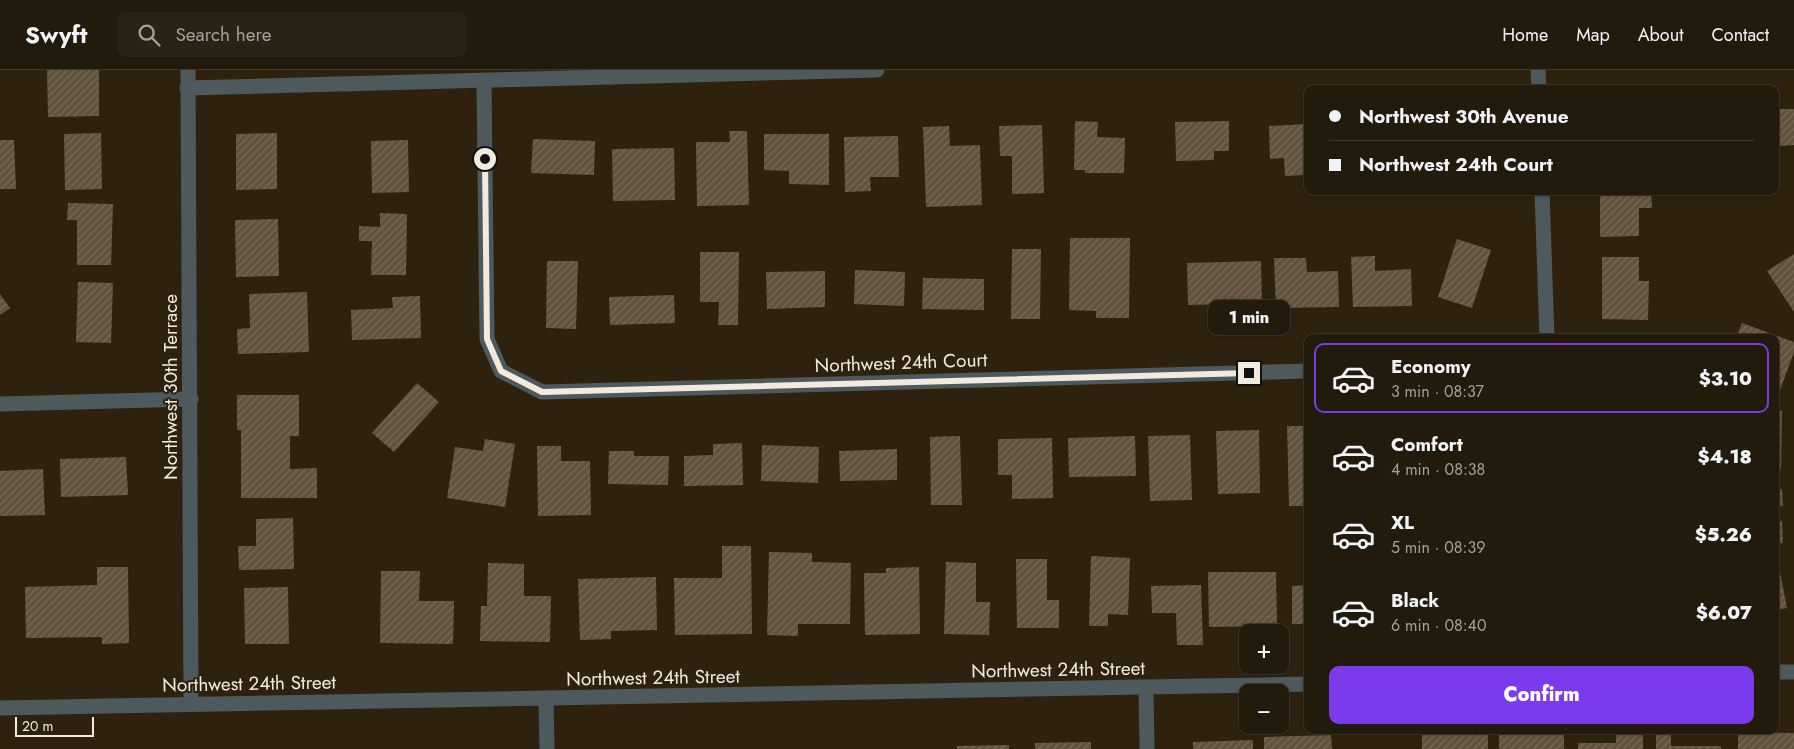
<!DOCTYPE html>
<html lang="en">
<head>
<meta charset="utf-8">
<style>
  body { margin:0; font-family:Jost,sans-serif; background:#2a2314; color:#f1f3f6; height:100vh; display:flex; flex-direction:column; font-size:19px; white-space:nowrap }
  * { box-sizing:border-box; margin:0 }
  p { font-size:16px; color:#a2a19d }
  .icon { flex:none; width:28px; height:28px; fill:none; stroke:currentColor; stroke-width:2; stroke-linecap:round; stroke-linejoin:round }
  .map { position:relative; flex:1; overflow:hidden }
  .drawer { position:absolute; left:1304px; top:264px; width:475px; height:400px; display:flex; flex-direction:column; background:#221a0b; border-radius:10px; box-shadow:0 1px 4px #0004,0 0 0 1px #3f382c }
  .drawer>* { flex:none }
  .banner { position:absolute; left:1304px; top:15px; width:475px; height:110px; border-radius:10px; box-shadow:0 1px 4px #0004,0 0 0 1px #3f382c; display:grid; align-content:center; height:110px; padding:0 25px; background:#221a0b }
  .controls { position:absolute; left:1239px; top:554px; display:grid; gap:10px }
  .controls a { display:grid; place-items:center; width:50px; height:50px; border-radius:10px; background:#221a0b; box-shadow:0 1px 4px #0004,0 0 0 1px #3f382c; font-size:25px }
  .scale { position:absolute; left:15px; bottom:12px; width:79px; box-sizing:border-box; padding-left:5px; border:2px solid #f2eade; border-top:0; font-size:14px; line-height:18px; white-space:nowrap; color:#f2eade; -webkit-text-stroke:4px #2e220f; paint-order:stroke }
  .end { position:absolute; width:22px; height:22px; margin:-11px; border:6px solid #f2eade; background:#111; box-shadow:0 0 0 2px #111 }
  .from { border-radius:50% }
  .bubble { position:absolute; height:35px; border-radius:10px; background:#221a0b; box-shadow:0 1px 4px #0004,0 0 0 1px #3f382c; font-size:16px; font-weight:800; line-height:35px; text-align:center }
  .banner b { display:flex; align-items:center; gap:18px; height:48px; font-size:19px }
  .banner b+b { border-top:1px solid #3f382c }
  .banner i { width:12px; height:12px; background:#f1f3f6 }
  ul { padding:9px 0 0; list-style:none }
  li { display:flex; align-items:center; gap:15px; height:70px; margin:0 10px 8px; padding:0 15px; border:2px solid transparent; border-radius:10px }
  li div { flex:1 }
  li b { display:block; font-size:19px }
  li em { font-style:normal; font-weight:800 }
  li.current { border-color:#7c3aed }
  li>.icon { width:45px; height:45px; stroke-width:1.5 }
  .cta { display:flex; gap:10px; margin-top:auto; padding:10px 25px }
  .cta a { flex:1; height:58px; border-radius:10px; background:#7c3aed; color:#fff; font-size:20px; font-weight:800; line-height:58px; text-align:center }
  header { display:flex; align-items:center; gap:30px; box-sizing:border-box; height:70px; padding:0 25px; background:#221a0b; border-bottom:1px solid #3f382c }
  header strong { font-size:24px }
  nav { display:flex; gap:28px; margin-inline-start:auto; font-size:18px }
  .search { width:350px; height:45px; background:#2a2314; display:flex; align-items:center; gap:12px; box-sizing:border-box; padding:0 18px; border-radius:10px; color:#a2a19d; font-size:19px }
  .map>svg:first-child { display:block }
  .building { fill:url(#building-hatch) }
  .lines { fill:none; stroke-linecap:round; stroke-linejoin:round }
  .minor { stroke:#4d595d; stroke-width:15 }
  .route { stroke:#f2eade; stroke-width:6 }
  .labels { text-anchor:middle; stroke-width:4; stroke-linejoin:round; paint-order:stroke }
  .street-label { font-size:19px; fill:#f2eade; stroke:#2e220f }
</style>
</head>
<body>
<header>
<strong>Swyft</strong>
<div class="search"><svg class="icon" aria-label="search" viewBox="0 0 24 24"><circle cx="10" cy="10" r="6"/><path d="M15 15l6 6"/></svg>Search here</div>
<nav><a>Home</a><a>Map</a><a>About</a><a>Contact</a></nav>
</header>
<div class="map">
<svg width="1794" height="679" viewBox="0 0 1794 679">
  <defs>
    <pattern id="building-hatch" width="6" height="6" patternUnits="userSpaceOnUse" patternTransform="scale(1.25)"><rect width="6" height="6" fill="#61523e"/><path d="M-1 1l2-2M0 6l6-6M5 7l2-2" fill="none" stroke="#786b59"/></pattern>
  </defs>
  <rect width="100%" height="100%" fill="#2e220f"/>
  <g class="building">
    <path d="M47 0H99V46L48 47Z"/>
    <path d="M1780 39H1794V75L1780 76Z"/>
    <path d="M1075 51 1098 52 1097 67 1125 68 1124 103H1085V100H1074Z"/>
    <path d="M1229 51V81H1214V90L1176 91 1175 52Z"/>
    <path d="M1308 54 1305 105 1285 106 1284 88 1270 89 1269 56Z"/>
    <path d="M1042 55 1044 123 1012 124V86H1000L999 56Z"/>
    <path d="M949 56 950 76 980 75 982 135 926 137 923 57Z"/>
    <path d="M729 61H747L749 135 697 136 696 72H730Z"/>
    <path d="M101 63 102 119 65 120 64 64Z"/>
    <path d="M277 63V119L236 120V64Z"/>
    <path d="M764 64H829V115L789 114V101L764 100Z"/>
    <path d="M898 66 899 107H870L871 121 845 122 844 67Z"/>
    <path d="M533 69 595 71 594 105 531 103Z"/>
    <path d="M0 70H14L16 119H0Z"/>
    <path d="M408 70 409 122 372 123 371 71Z"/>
    <path d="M674 78 675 130 613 131 612 79Z"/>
    <path d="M1600 121H1651L1652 138H1639V166L1600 167Z"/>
    <path d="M68 133 113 134 111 195H77V150H67Z"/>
    <path d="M380 143 407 144 406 205H371L372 171H359V156L380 157Z"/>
    <path d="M278 149 279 206 236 207 235 150Z"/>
    <path d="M1070 168H1130L1129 248H1096V241L1069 240Z"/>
    <path d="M1457 169 1491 180 1472 238 1438 227Z"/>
    <path d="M1012 179H1041L1040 249H1011Z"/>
    <path d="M700 182H739L738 255H718L719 232H700Z"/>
    <path d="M1794 184V242L1767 201Z"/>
    <path d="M1375 186V201L1411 199 1412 236 1353 237 1351 187Z"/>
    <path d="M1602 187H1639V211H1649L1648 250 1602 249Z"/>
    <path d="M1274 188H1306L1307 202 1338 201 1339 237 1276 238Z"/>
    <path d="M547 191H578L576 259 546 258Z"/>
    <path d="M1261 191 1262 233 1188 235 1187 193Z"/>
    <path d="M855 200 905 202 904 236 854 234Z"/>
    <path d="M825 201V237L767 239 766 202Z"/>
    <path d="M923 208 984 209V240L922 239Z"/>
    <path d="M78 212 113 213 111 273 76 272Z"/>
    <path d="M307 222 309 282 238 284 237 259 250 258 249 224Z"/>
    <path d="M0 224 10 238 0 245Z"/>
    <path d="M674 225 675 253 610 255 609 227Z"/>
    <path d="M420 226 421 268 352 270 351 240 393 238 392 227Z"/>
    <path d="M1742 253 1794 272V282L1779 323 1775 321V268H1736Z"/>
    <rect x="1603" y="264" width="42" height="4"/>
    <path d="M417 313 439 332 394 382 372 363Z"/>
    <path d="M237 325H299V366H290V399L317 398V428H241V360H237Z"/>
    <path d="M1775 341H1782L1781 400H1775Z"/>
    <path d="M1287 356H1308V436H1289Z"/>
    <path d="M1259 360 1260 423 1218 424 1216 361Z"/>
    <path d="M1190 365 1192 430 1150 431 1148 366Z"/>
    <path d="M960 366 962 435H931L930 367Z"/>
    <path d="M1135 366 1136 406 1069 407 1068 368Z"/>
    <path d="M1052 368 1053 428 1012 429V405H998V369Z"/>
    <path d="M485 369 515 374 505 437 447 428 455 377 483 381Z"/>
    <path d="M742 373 743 415 684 416V386L713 385V374Z"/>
    <path d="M762 375 819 377 818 413 761 411Z"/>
    <path d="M537 376H561V391H590L591 445 538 446Z"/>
    <path d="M897 379V410L840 411 839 381Z"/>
    <path d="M609 381H634V386H669L668 415 608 414Z"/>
    <path d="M126 387 128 425 61 427 60 389Z"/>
    <path d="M43 399 45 445 0 446V401Z"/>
    <path d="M1775 419H1782L1783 436H1775Z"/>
    <path d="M293 448 294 499 239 500 238 476H256V449Z"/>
    <path d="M1782 451 1783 473 1775 474V452Z"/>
    <path d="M722 476H751L752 564 675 565 674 508H722Z"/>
    <path d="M769 482 812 483V492L851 493 850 554H798V566L767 565Z"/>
    <path d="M1091 486 1130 488 1128 545 1108 544V556H1089Z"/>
    <path d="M1016 489H1047V530H1059V558H1017Z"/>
    <path d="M946 492 976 493V532H990L989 565 944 564Z"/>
    <path d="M488 493 524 494V526H551L550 572 480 571 481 536H487Z"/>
    <path d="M97 497H128L129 573 102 574V567L26 568 25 517 97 515Z"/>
    <path d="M919 497 920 564 865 565 864 503H886V498Z"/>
    <path d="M381 501H420L419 531H454L453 574 380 573Z"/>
    <path d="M1208 502H1276L1277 556 1209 557Z"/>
    <path d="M1780 502 1787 538 1775 540V503Z"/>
    <path d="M656 507 657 560 611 561V569L580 570 578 509Z"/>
    <path d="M1201 515 1203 575H1177L1176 543H1152L1151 516Z"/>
    <path d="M1308 515V554H1292V516Z"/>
    <path d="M288 517 289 574H245L244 518Z"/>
    <path d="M1564 660V679H1499V661Z"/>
    <path d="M1643 661V679H1578V673H1616V662Z"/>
    <path d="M1738 662 1794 663V679H1738Z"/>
    <path d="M1488 663V679H1422V665Z"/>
    <path d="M1656 663H1671V676H1721V679H1656Z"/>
    <path d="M1331 665 1332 679H1264V667Z"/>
    <path d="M1253 670V679H1193V672Z"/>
    <path d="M1091 672V679H1035V673Z"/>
    <path d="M1009 675V679H957V676Z"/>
  </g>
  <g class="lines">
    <g class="minor">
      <path d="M188 0 191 634"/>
      <path d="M1538 0 1539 19"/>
      <path d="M484 11 487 269 501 301 542 322 1308 301"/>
      <path d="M187 18 877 0"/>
      <path d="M1542 121 1547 268"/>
      <path d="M0 334 191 329"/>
      <path d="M1775 602H1794"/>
      <path d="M1146 618 1147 679"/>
      <path d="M546 629 547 679"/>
      <path d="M0 638 1308 614"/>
    </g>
  </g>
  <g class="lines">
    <path class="route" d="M485 89 487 269 501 301 542 322 1249 303"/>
  </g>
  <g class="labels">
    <g class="street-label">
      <text transform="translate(901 292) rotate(-2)" y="7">Northwest 24th Court</text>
      <text transform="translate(170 317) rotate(-90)" y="7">Northwest 30th Terrace</text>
      <text transform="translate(1058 599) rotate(-1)" y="7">Northwest 24th Street</text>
      <text transform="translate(653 607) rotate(-1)" y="7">Northwest 24th Street</text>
      <text transform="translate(249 613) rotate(-1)" y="7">Northwest 24th Street</text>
    </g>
  </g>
</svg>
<div class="controls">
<a>+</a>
<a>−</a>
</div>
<div class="scale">20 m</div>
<i class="end from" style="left:485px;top:89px"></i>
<i class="end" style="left:1249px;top:303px"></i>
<div class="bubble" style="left:1208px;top:230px;width:82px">1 min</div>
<div class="banner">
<b><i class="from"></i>Northwest 30th Avenue</b>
<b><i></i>Northwest 24th Court</b>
</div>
<section class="drawer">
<ul>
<li class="current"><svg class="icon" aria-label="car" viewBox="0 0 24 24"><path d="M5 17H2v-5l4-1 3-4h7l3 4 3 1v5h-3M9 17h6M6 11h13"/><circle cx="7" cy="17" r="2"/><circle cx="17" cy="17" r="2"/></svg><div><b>Economy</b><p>3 min · 08:37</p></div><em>$3.10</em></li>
<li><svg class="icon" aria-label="car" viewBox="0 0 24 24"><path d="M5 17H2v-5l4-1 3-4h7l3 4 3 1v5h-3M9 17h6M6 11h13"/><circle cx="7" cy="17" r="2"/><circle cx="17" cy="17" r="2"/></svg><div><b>Comfort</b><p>4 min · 08:38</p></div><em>$4.18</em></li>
<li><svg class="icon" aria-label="car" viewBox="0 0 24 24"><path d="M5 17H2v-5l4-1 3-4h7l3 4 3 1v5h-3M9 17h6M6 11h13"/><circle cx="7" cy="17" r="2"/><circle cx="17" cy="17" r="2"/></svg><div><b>XL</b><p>5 min · 08:39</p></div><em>$5.26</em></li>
<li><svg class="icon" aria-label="car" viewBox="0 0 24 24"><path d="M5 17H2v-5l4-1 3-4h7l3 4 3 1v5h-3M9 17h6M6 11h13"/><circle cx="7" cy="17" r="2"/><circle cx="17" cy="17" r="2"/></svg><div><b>Black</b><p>6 min · 08:40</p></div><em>$6.07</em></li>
</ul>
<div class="cta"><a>Confirm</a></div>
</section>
</div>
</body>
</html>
